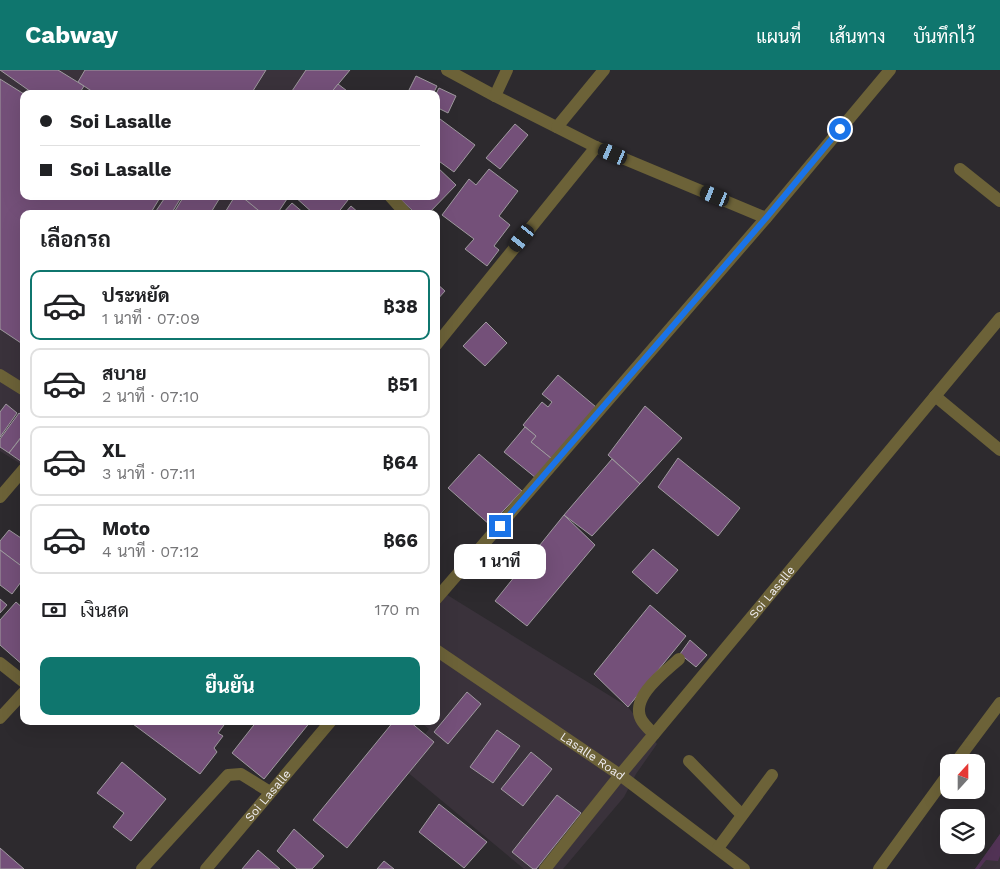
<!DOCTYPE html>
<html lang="th">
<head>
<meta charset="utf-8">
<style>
  body { margin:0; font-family:"Work Sans",Sarabun,sans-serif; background:#f2f2f2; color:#202124; height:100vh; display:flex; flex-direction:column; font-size:19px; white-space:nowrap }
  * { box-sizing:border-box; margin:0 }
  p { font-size:16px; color:#757577 }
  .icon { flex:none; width:28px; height:28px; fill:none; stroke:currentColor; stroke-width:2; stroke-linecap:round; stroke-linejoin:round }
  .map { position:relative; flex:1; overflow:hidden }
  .details { position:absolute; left:20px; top:140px; width:420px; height:515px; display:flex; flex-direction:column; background:#fff; border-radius:10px; box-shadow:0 5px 20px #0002 }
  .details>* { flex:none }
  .banner { position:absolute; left:20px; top:20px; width:420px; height:110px; border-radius:10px; box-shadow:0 5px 20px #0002; display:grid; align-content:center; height:110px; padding:0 20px; background:#fff }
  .needle { width:32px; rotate:21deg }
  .tools { position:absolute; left:940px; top:684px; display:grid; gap:10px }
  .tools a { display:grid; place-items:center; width:45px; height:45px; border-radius:10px; background:#fff; box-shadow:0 5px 20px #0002; font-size:25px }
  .end { position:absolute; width:22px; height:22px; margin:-11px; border:6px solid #1a73e8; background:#fff; box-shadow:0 0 0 2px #fff }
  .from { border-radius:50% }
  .bubble { position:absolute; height:35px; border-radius:10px; background:#fff; box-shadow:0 5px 20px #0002; font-size:16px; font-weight:700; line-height:35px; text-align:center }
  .car { position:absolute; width:15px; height:30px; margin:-15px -8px; border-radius:6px; box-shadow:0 0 4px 1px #0007; background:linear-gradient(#222 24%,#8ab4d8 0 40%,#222 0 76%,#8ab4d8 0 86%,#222 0) }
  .banner b { display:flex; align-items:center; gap:18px; height:48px; font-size:19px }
  .banner b+b { border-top:1px solid #e0e0e0 }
  .banner i { width:12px; height:12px; background:#202124 }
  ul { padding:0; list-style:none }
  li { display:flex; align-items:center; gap:15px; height:70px; margin:0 10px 8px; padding:0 10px; border:2px solid #e0e0e0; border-radius:10px }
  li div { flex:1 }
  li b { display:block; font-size:19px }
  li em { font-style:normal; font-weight:700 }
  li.selected { border-color:#0f766e }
  li>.icon { width:45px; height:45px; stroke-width:1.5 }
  h2 { padding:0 20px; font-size:22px; line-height:60px }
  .pay { display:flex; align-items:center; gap:12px; height:55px; padding:0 20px; font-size:19px }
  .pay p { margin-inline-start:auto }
  .cta { display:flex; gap:10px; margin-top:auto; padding:10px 20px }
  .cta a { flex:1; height:58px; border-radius:10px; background:#0f766e; color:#fff; font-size:20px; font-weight:700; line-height:58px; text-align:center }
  header { display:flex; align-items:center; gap:30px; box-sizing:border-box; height:70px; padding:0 25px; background:#0f766e; color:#fff }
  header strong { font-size:24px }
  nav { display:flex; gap:28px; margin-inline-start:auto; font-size:18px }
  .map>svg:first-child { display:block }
  .built { fill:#3a323b }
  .green { fill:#523356 }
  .building { fill:#745079; stroke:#9f9a9f }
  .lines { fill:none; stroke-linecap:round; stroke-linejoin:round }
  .minor { stroke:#6c6238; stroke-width:12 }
  .route { stroke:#1a73e8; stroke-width:6 }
  .labels { text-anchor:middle; stroke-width:4.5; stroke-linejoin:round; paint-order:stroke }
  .street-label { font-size:12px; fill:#efecef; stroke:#2d2a2e }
</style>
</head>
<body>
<header>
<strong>Cabway</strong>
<nav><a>แผนที่</a><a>เส้นทาง</a><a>บันทึกไว้</a></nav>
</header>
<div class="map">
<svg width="1000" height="799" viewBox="0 0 1000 799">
  <rect width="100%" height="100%" fill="#2d2a2e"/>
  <g class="built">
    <path d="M0 0H333L313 24H24V126H282L271 144H24V396L0 381Z"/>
    <path d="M436 518 628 637 657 674 636 704 624 727 563 799H524L400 696 429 659 419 651H436Z"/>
    <path d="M1000 764V799H975Z"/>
  </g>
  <path class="green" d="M1000 764V786L998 791 986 790 979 799H975Z"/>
  <g class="building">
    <path d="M0 0H58L84 16 79 24H34Z"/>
    <path d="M85 0H266L251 24H96L78 12Z"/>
    <path d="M306 0H350L330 24H290Z"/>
    <path d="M416 6 437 16 433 24H407Z"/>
    <path d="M0 9 24 24V126H161L150 144H24V275L0 259Z"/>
    <path d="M338 14 351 24H330Z"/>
    <path d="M439 18 456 26 448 43 436 37V24Z"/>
    <path d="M436 46 475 75 454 102 436 89Z"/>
    <path d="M515 54 528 65 500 99 486 88Z"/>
    <path d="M436 96 456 115 428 144H416L397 126H436Z"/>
    <path d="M489 99 518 121 499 146 510 155 494 176 499 180 487 196 465 179 474 169 442 145 469 109 476 115Z"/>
    <path d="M166 126H182L171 144H154Z"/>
    <path d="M184 126H221L210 144H173Z"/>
    <path d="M235 126H241L263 144H224Z"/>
    <path d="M241 126H289L277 144H263Z"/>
    <path d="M294 126H343L348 130 337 144H314Z"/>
    <path d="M292 133 305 144H282Z"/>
    <path d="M351 136 360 144H344Z"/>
    <path d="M436 213 445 221 436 231Z"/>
    <path d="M486 252 507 273 485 296 463 276Z"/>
    <path d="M558 305 596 337 552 389 531 372 536 366 523 355 542 332 548 337 552 332 542 324Z"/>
    <path d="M6 334 17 343 0 367V342Z"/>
    <path d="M645 336 682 368 640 414 608 385Z"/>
    <path d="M19 343 24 347V363L9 383 0 377V369Z"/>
    <path d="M525 357 536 366 531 372 552 389 536 408 504 382Z"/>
    <path d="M24 364V389L22 392 9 383Z"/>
    <path d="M479 384 522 421 490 455 448 418Z"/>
    <path d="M678 388 740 438 718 466 658 417Z"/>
    <path d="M612 389 640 414 592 466 564 445Z"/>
    <path d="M564 445 595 475 527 556 495 531Z"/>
    <path d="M9 460 24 470V498L0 480V471Z"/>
    <path d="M653 479 678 500 657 524 632 502Z"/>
    <path d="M0 480 24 498V508L12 524 0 515Z"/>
    <path d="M0 529 7 535 0 543Z"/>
    <path d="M16 532 24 539V596L0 575V550Z"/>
    <path d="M650 535 686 566 628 637 594 604Z"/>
    <path d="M690 570 707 585 696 597 680 584Z"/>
    <path d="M467 622 481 634 448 674 434 662Z"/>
    <path d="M129 651H227L218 663 223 666 214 678 217 682 200 704Z"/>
    <path d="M257 651H311L264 709 232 683Z"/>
    <path d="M394 651H409L434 672 347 778 313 750Z"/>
    <path d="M497 660 520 676 493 713 470 697Z"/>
    <path d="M531 682 552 699 523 736 501 719Z"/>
    <path d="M122 692 166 729 131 771 113 757 124 743 97 723Z"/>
    <path d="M557 725 581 743 536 799H533L512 782Z"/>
    <path d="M439 734 487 772 464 798 419 762Z"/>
    <path d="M294 759 324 786 312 799H297L277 781Z"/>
    <path d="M0 778 24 799H0Z"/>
    <path d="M258 780 280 799H242Z"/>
    <path d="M384 791 394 799H377Z"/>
  </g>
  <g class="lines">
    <g class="minor">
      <path d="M447 0 495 26 596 77 766 148"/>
      <path d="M495 26 507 0"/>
      <path d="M557 57 604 0"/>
      <path d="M960 99 1000 131"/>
      <path d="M390 126 406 144"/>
      <path d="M436 275 596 77"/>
      <path d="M0 305 24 320"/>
      <path d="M935 326 1000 380"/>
      <path d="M0 427 24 399"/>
      <path d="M436 529 766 148 890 0"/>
      <path id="s1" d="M436 580 620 705 744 799"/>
      <path d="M0 593 24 612"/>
      <path d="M0 648 24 622"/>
      <path d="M654 664C650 660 644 655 641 649 630 627 665 602 679 589"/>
      <path d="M689 691 742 745"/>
      <path d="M956 692 1000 633"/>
      <path d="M718 778 772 705"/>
      <path d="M142 799 228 705 241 704 270 722"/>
      <path id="s2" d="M206 799 331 651"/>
      <path id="s3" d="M545 799 620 705 1000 248"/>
      <path d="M879 799 949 703"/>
    </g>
  </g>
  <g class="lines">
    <path class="route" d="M500 456 766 148 840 59"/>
  </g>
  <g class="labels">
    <g class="street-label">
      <text dy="4" stroke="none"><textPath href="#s3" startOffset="358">Soi Lasalle</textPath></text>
      <text dy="4" stroke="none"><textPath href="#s1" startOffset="189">Lasalle Road</textPath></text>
      <text dy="4" stroke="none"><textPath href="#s2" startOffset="96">Soi Lasalle</textPath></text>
    </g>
  </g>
</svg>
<div class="tools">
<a><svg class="needle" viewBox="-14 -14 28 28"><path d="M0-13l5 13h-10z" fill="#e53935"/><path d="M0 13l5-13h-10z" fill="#757577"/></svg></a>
<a><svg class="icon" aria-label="layers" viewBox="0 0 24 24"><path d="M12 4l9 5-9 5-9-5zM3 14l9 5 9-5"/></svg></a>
</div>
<i class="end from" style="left:840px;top:59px"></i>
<i class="end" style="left:500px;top:456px"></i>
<div class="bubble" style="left:454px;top:474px;width:92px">1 นาที</div>
<i class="car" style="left:613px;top:84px;rotate:293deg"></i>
<i class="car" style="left:715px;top:126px;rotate:292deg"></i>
<i class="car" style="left:522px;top:168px;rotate:219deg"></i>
<div class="banner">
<b><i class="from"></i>Soi Lasalle</b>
<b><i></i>Soi Lasalle</b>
</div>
<section class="details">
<h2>เลือกรถ</h2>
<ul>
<li class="selected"><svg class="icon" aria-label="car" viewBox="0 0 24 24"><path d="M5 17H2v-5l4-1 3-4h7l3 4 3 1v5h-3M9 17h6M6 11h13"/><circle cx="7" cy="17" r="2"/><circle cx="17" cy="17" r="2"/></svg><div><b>ประหยัด</b><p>1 นาที · 07:09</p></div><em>฿38</em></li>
<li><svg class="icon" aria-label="car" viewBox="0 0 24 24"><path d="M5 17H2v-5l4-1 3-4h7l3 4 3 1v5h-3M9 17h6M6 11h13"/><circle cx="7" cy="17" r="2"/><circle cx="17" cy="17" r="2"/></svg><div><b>สบาย</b><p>2 นาที · 07:10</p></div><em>฿51</em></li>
<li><svg class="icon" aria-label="car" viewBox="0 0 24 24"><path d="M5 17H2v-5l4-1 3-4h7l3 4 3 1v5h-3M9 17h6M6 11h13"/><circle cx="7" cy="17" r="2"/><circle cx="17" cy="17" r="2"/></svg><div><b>XL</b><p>3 นาที · 07:11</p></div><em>฿64</em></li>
<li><svg class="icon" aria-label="car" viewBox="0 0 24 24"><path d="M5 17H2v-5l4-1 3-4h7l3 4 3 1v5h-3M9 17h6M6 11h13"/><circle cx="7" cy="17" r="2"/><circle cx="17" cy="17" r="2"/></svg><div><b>Moto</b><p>4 นาที · 07:12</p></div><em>฿66</em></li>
</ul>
<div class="pay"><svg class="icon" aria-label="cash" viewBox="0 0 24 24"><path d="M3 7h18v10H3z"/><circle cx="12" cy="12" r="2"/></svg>เงินสด<p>170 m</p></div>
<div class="cta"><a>ยืนยัน</a></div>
</section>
</div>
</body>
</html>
